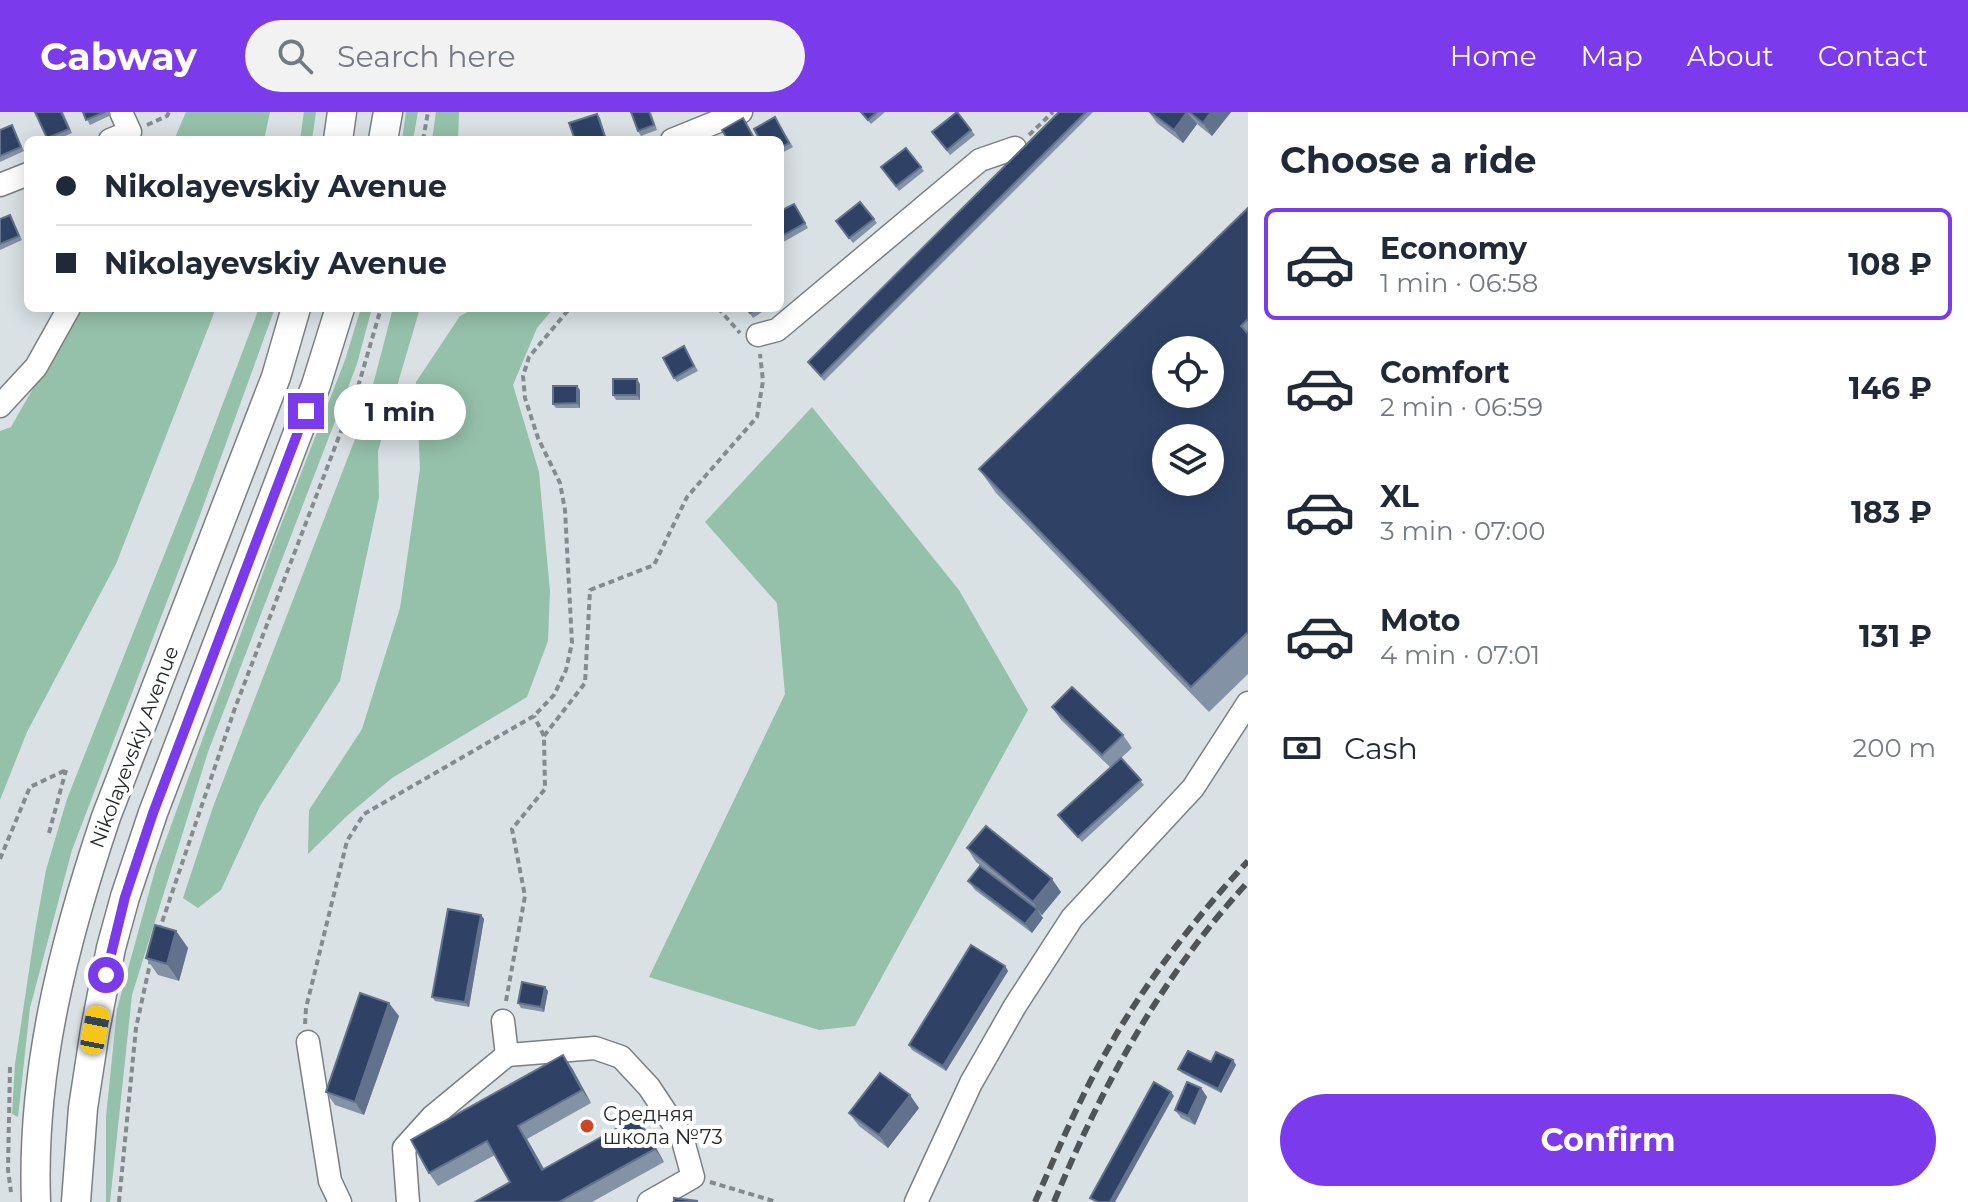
<!DOCTYPE html>
<html lang="en">
<head>
<meta charset="utf-8">
<style>
  body { margin:0; font-family:Montserrat,sans-serif; background:#f2f2f3; color:#1f2937; height:100vh; display:flex; flex-direction:column; font-size:30px; white-space:nowrap }
  * { box-sizing:border-box; margin:0 }
  p { font-size:26px; color:#747a83 }
  .icon { flex:none; width:44px; height:44px; fill:none; stroke:currentColor; stroke-width:2; stroke-linecap:round; stroke-linejoin:round }
  .map { position:relative; flex:1; overflow:hidden }
  .sheet { display:flex; flex-direction:column; background:#fff; width:720px }
  .sheet>* { flex:none }
  .guide { position:absolute; left:24px; top:24px; width:760px; height:176px; border-radius:12px; box-shadow:0 4px 20px #0003; display:grid; align-content:center; height:176px; padding:0 32px; background:#fff }
  .controls { position:absolute; left:1152px; top:224px; display:grid; gap:16px }
  .controls a { display:grid; place-items:center; width:72px; height:72px; border-radius:50%; background:#fff; box-shadow:0 4px 20px #0003; font-size:40px }
  .end { position:absolute; width:36px; height:36px; margin:-18px; border:10px solid #7c3aed; background:#fff; box-shadow:0 0 0 4px #fff }
  .from { border-radius:50% }
  .bubble { position:absolute; height:56px; border-radius:28px; background:#fff; box-shadow:0 4px 20px #0003; font-size:26px; font-weight:700; line-height:56px; text-align:center }
  .car { position:absolute; width:24px; height:48px; margin:-24px -12px; border-radius:10px; box-shadow:0 0 6px 2px #0007; background:linear-gradient(#f5c518 24%,#345 0 40%,#f5c518 0 76%,#345 0 86%,#f5c518 0) }
  .guide b { display:flex; align-items:center; gap:28px; height:76px; font-size:30px }
  .guide b+b { border-top:2px solid #e0e1e3 }
  .guide i { width:20px; height:20px; background:#1f2937 }
  ul { padding:0; list-style:none }
  li { display:flex; align-items:center; gap:24px; height:112px; margin:0 16px 12px; padding:0 16px; border:4px solid transparent; border-radius:12px }
  li div { flex:1 }
  li b { display:block; font-size:30px }
  li em { font-style:normal; font-weight:700 }
  li.current { border-color:#7c3aed }
  li>.icon { width:72px; height:72px; stroke-width:1.5 }
  h2 { padding:0 32px; font-size:36px; line-height:96px }
  .pay { display:flex; align-items:center; gap:20px; height:88px; padding:0 32px; font-size:30px }
  .pay p { margin-inline-start:auto }
  .button { display:flex; gap:16px; margin-top:auto; padding:16px 32px }
  .button a { flex:1; height:92px; border-radius:48px; background:#7c3aed; color:#fff; font-size:32px; font-weight:700; line-height:92px; text-align:center }
  header { display:flex; align-items:center; gap:48px; box-sizing:border-box; height:112px; padding:0 40px; background:#7c3aed; color:#fff }
  header strong { font-size:38px }
  nav { display:flex; gap:44px; margin-inline-start:auto; font-size:28px }
  .search { width:560px; height:72px; background:#f2f2f3; display:flex; align-items:center; gap:20px; box-sizing:border-box; padding:0 28px; border-radius:44px; color:#747a83; font-size:30px }
  main { display:flex; flex:1; min-height:0 }
  .map>svg:first-child { display:block }
  .green { fill:#95c0aa }
  .lines { fill:none; stroke-linecap:round; stroke-linejoin:round }
  .minor-casing { stroke:#797f83; stroke-width:25 }
  .major-casing { stroke:#797f83; stroke-width:31 }
  .path { stroke:#858a8d; stroke-width:4; stroke-dasharray:6 4; stroke-linecap:butt }
  .minor { stroke:#fff; stroke-width:22 }
  .major { stroke:#fff; stroke-width:28 }
  .rail { stroke:#505455; stroke-width:6; stroke-dasharray:12 6; stroke-linecap:butt }
  .wall { fill:#8492a6 }
  .shaded-wall { fill:#62728c }
  .building { fill:#2f4266; stroke:#62728c; stroke-width:2; fill-rule:evenodd }
  .route { stroke:#7c3aed; stroke-width:10 }
  .poi-dot { fill:#cf4523; stroke:#fff; stroke-width:3 }
  .labels { text-anchor:middle; stroke-width:8; stroke-linejoin:round; paint-order:stroke }
  .street-label { font-size:20px; fill:#252829; stroke:#fff }
  .poi-label { font-size:20px; fill:#252829; stroke:#fff; text-anchor:start }
</style>
</head>
<body>
<header>
<strong>Cabway</strong>
<div class="search"><svg class="icon" aria-label="search" viewBox="0 0 24 24"><circle cx="10" cy="10" r="6"/><path d="M15 15l6 6"/></svg>Search here</div>
<nav><a>Home</a><a>Map</a><a>About</a><a>Contact</a></nav>
</header>
<main>
<div class="map">
<svg width="1248" height="1090" viewBox="0 0 1248 1090">
  <rect width="100%" height="100%" fill="#d9e1e5"/>
  <g class="green">
    <path d="M186 0H270L264 28H174Z"/>
    <path d="M304 0H316L312 28H300Z"/>
    <path d="M406 0H418L413 28H402Z"/>
    <path d="M436 0H459L458 28H432Z"/>
    <path d="M79 196H216L116 452 27 620 0 688V319L11 315Z"/>
    <path d="M259 196H275L200 403 72 738 30 896 18 1005 12 1002 15 952 35 819 46 758 67 687 194 368Z"/>
    <path d="M361 196H372L357 252 208 640 132 883 110 1090H106V1005L117 897 156 755 272 436 345 248Z"/>
    <path d="M393 196H420L378 339 379 385 340 569 260 694 221 778 198 796 183 786 213 695 367 296Z"/>
    <path d="M475 196H554L537 216 513 273 539 360 550 479 548 529 527 585 392 666 348 703 308 742 309 698 362 617 400 496 420 357 416 270 460 204Z"/>
    <path d="M812 295 959 478 1028 598 855 914 819 918 649 865 785 582 777 491 705 410Z"/>
  </g>
  <g class="lines">
    <defs>
      <g id="minor">
        <path d="M110 28 130 20 121 0"/>
        <path d="M672 28 741 0"/>
        <path d="M0 73 28 62"/>
        <path d="M758 223 777 218 980 48 1015 36"/>
        <path d="M0 294 36 255 69 196"/>
        <path d="M503 909 507 943 595 936 621 945 649 975 682 1025 693 1065 649 1090"/>
        <path d="M308 930 330 1069 340 1090"/>
        <path d="M408 1090 404 1036 432 1005 507 943"/>
        <path d="M916 1090 971 971 1015 894 1072 806 1193 676 1248 591"/>
      </g>
      <g id="major">
        <path d="M338 28 342 0"/>
        <path d="M383 28 388 0"/>
        <path d="M36 1090C31 958 64 830 106 705L276 265 296 196"/>
        <path d="M76 1090 83 996 95 918 111 836 125 785 153 701 316 273 340 196"/>
      </g>
    </defs>
    <use href="#minor" class="minor-casing"/>
    <use href="#major" class="major-casing"/>
    <g class="path">
      <path d="M147 13 167 4 169 0"/>
      <path d="M1029 23 1053 0"/>
      <path d="M423 28 428 0"/>
      <path d="M718 196 740 221"/>
      <path d="M544 624 585 571 590 478 654 453 687 385 757 305 763 269 760 242"/>
      <path d="M49 721 66 658"/>
      <path d="M0 747 30 675 66 658"/>
      <path d="M159 819 235 596 358 275 381 196"/>
      <path d="M506 889 525 784 512 717 545 677 544 624 534 604"/>
      <path d="M305 912 306 896 347 729 364 702 534 604 554 583 566 558 572 531 565 398 560 371 538 326 525 286 523 264 529 245 570 196"/>
      <path d="M10 955 8 1058 11 1080"/>
      <path d="M710 1070 777 1090"/>
      <path d="M119 1090 136 916 151 847"/>
    </g>
    <use href="#minor" class="minor"/>
    <use href="#major" class="major"/>
    <g class="rail">
      <path d="M1035 1090C1058 1038 1080 985 1109 935 1146 869 1197 804 1248 749"/>
      <path d="M1054 1090C1102 974 1162 863 1248 770"/>
    </g>
  </g>
  <g class="wall">
    <path d="M35 0H63L72 21 56 28H48Z"/>
    <path d="M83 0H110L111 3 90 13Z"/>
    <path d="M651 0 657 18 641 24 638 19Z"/>
    <path d="M860 0H885L871 12Z"/>
    <path d="M957 0 975 23 950 43 932 20Z"/>
    <path d="M1059 0H1093L824 269 808 250Z"/>
    <path d="M1149 0H1231L1212 24 1197 12 1183 31 1157 11Z"/>
    <path d="M778 10 793 35 780 42V28Z"/>
    <path d="M12 13 24 39 0 50V18Z"/>
    <path d="M906 36 924 59 899 79 881 55Z"/>
    <path d="M860 90 877 111 853 131 836 109Z"/>
    <path d="M797 96 808 116 780 132V99Z"/>
    <path d="M1248 96V562L1209 600 996 381 979 357Z"/>
    <path d="M10 103 22 128 0 138V107Z"/>
    <path d="M746 196H768L753 206Z"/>
    <path d="M684 234 698 259 677 270 674 266Z"/>
    <path d="M640 272V288H616L613 283Z"/>
    <path d="M580 278V296H556L553 292Z"/>
    <path d="M1052 595 1123 623 1132 636 1121 646 1144 673 1082 730 1058 703 1110 655 1061 608Z"/>
    <path d="M967 736 1061 780 1042 803 1039 801 1043 806 1032 821 975 778 968 769 1008 775 976 750Z"/>
    <path d="M481 803 484 807 469 895 435 889 432 885Z"/>
    <path d="M176 819 188 836 179 869 158 863 146 846Z"/>
    <path d="M1005 854 1008 859 946 959 912 938 909 933Z"/>
    <path d="M548 879 544 900 521 896 518 891Z"/>
    <path d="M399 904 364 1003 335 993 326 980Z"/>
    <path d="M1233 948 1236 953 1221 981 1182 961 1178 957 1211 950Z"/>
    <path d="M572 956 591 991 527 1027 544 1057 646 1018 664 1050 592 1090H475L510 1070 495 1043 438 1074 429 1061Z"/>
    <path d="M1201 976 1207 985 1195 1013 1181 1006 1175 998Z"/>
    <path d="M919 996 888 1036 859 1014 849 1001Z"/>
  </g>
  <g class="shaded-wall">
    <path d="M1187 0 1197 12 1183 31 1174 18Z"/>
    <path d="M1211 0H1231L1212 24 1203 11Z"/>
    <path d="M597 2 600 6 607 28H606Z"/>
    <path d="M637 267 640 272V288L637 283Z"/>
    <path d="M577 274 580 278V296L577 291Z"/>
    <path d="M1052 767 1061 780 1042 803 1033 790Z"/>
    <path d="M1037 797 1043 806 1032 821 1025 812Z"/>
    <path d="M481 803 484 807 469 895 465 890Z"/>
    <path d="M176 819 188 836 179 869 167 852Z"/>
    <path d="M1005 854 1008 859 946 959 943 954Z"/>
    <path d="M545 875 548 879 544 900 541 895Z"/>
    <path d="M389 891 399 904 364 1003 355 990Z"/>
    <path d="M563 943 572 956 591 991 582 978Z"/>
    <path d="M1233 948 1236 953 1221 981 1218 977Z"/>
    <path d="M1201 976 1207 985 1195 1013 1188 1004Z"/>
    <path d="M1171 980 1174 984 1115 1090H1110Z"/>
    <path d="M910 983 919 996 888 1036 879 1023Z"/>
    <path d="M637 1005 646 1018 664 1050 655 1037Z"/>
    <path d="M518 1014 527 1027 552 1071 542 1058Z"/>
  </g>
  <g class="building">
    <path d="M35 0H61L69 17 47 26Z"/>
    <path d="M83 0H105L86 8Z"/>
    <path d="M631 0H649L654 13 638 19Z"/>
    <path d="M861 0H877L868 8Z"/>
    <path d="M957 0 971 18 947 38 932 20Z"/>
    <path d="M1059 0H1086L821 264 808 250Z"/>
    <path d="M1150 0H1187L1174 18Z"/>
    <path d="M1189 0H1211L1203 11Z"/>
    <path d="M597 2 606 28H575L569 11Z"/>
    <path d="M775 5 789 31 780 36V28H760L754 17Z"/>
    <path d="M743 6 755 28H728L722 18Z"/>
    <path d="M12 13 21 35 0 44V18Z"/>
    <path d="M906 36 921 55 896 74 881 55Z"/>
    <path d="M860 90 874 107 849 126 836 109Z"/>
    <path d="M794 92 805 111 780 125V99Z"/>
    <path d="M1248 96V207L1241 214 1248 222V520L1191 575 979 357ZM1166 238H1210V282H1166ZM1166 326H1210V370H1166Z"/>
    <path d="M10 103 19 124 0 132V107Z"/>
    <path d="M746 196H758L750 201Z"/>
    <path d="M684 234 694 254 674 266 663 246Z"/>
    <rect x="613" y="267" width="24" height="16"/>
    <path d="M553 274H577V291L553 292Z"/>
    <path d="M1072 575 1123 623 1102 643 1052 595Z"/>
    <path d="M1121 646 1141 668 1078 725 1058 703Z"/>
    <path d="M986 714 1052 767 1033 790 967 736Z"/>
    <path d="M980 754 1037 797 1025 812 968 769Z"/>
    <path d="M448 797 481 803 465 890 432 885Z"/>
    <path d="M155 813 176 819 167 852 146 846Z"/>
    <path d="M971 833 1005 854 943 954 909 933Z"/>
    <path d="M522 870 545 875 541 895 518 891Z"/>
    <path d="M360 881 389 891 355 990 326 980Z"/>
    <path d="M1188 939 1211 950 1216 940 1233 948 1218 977 1178 957Z"/>
    <path d="M563 943 582 978 518 1014 542 1058 637 1005 655 1037 559 1090H475L510 1070 487 1029 429 1061 411 1028Z"/>
    <path d="M880 961 910 983 879 1023 849 1001Z"/>
    <path d="M1154 970 1171 980 1110 1090H1098L1090 1086Z"/>
    <path d="M1187 970 1201 976 1188 1004 1175 998Z"/>
    <path d="M674 1086 697 1089V1090H674Z"/>
  </g>
  <g class="lines">
    <path class="route" d="M106 863 125 785 153 701 306 299"/>
  </g>
  <circle class="poi-dot" cx="587" cy="1014" r="8"/>
  <g class="labels">
    <g class="street-label">
      <text transform="translate(134 635) rotate(-69)" y="7">Nikolayevskiy Avenue</text>
    </g>
    <g class="poi-label">
      <text x="603" y="1009">Средняя<tspan x="603" dy="23">школа №73</tspan></text>
    </g>
  </g>
</svg>
<div class="controls">
<a><svg class="icon" aria-label="locate" viewBox="0 0 24 24"><circle cx="12" cy="12" r="6"/><path d="M12 2v4M12 18v4M2 12h4M18 12h4"/></svg></a>
<a><svg class="icon" aria-label="layers" viewBox="0 0 24 24"><path d="M12 4l9 5-9 5-9-5zM3 14l9 5 9-5"/></svg></a>
</div>
<i class="end from" style="left:106px;top:863px"></i>
<i class="end" style="left:306px;top:299px"></i>
<div class="bubble" style="left:334px;top:272px;width:132px">1 min</div>
<i class="car" style="left:95px;top:918px;rotate:11deg"></i>
<div class="guide">
<b><i class="from"></i>Nikolayevskiy Avenue</b>
<b><i></i>Nikolayevskiy Avenue</b>
</div>
</div>
<section class="sheet">
<h2>Choose a ride</h2>
<ul>
<li class="current"><svg class="icon" aria-label="car" viewBox="0 0 24 24"><path d="M5 17H2v-5l4-1 3-4h7l3 4 3 1v5h-3M9 17h6M6 11h13"/><circle cx="7" cy="17" r="2"/><circle cx="17" cy="17" r="2"/></svg><div><b>Economy</b><p>1 min · 06:58</p></div><em>108 ₽</em></li>
<li><svg class="icon" aria-label="car" viewBox="0 0 24 24"><path d="M5 17H2v-5l4-1 3-4h7l3 4 3 1v5h-3M9 17h6M6 11h13"/><circle cx="7" cy="17" r="2"/><circle cx="17" cy="17" r="2"/></svg><div><b>Comfort</b><p>2 min · 06:59</p></div><em>146 ₽</em></li>
<li><svg class="icon" aria-label="car" viewBox="0 0 24 24"><path d="M5 17H2v-5l4-1 3-4h7l3 4 3 1v5h-3M9 17h6M6 11h13"/><circle cx="7" cy="17" r="2"/><circle cx="17" cy="17" r="2"/></svg><div><b>XL</b><p>3 min · 07:00</p></div><em>183 ₽</em></li>
<li><svg class="icon" aria-label="car" viewBox="0 0 24 24"><path d="M5 17H2v-5l4-1 3-4h7l3 4 3 1v5h-3M9 17h6M6 11h13"/><circle cx="7" cy="17" r="2"/><circle cx="17" cy="17" r="2"/></svg><div><b>Moto</b><p>4 min · 07:01</p></div><em>131 ₽</em></li>
</ul>
<div class="pay"><svg class="icon" aria-label="cash" viewBox="0 0 24 24"><path d="M3 7h18v10H3z"/><circle cx="12" cy="12" r="2"/></svg>Cash<p>200 m</p></div>
<div class="button"><a>Confirm</a></div>
</section>
</main>
</body>
</html>
